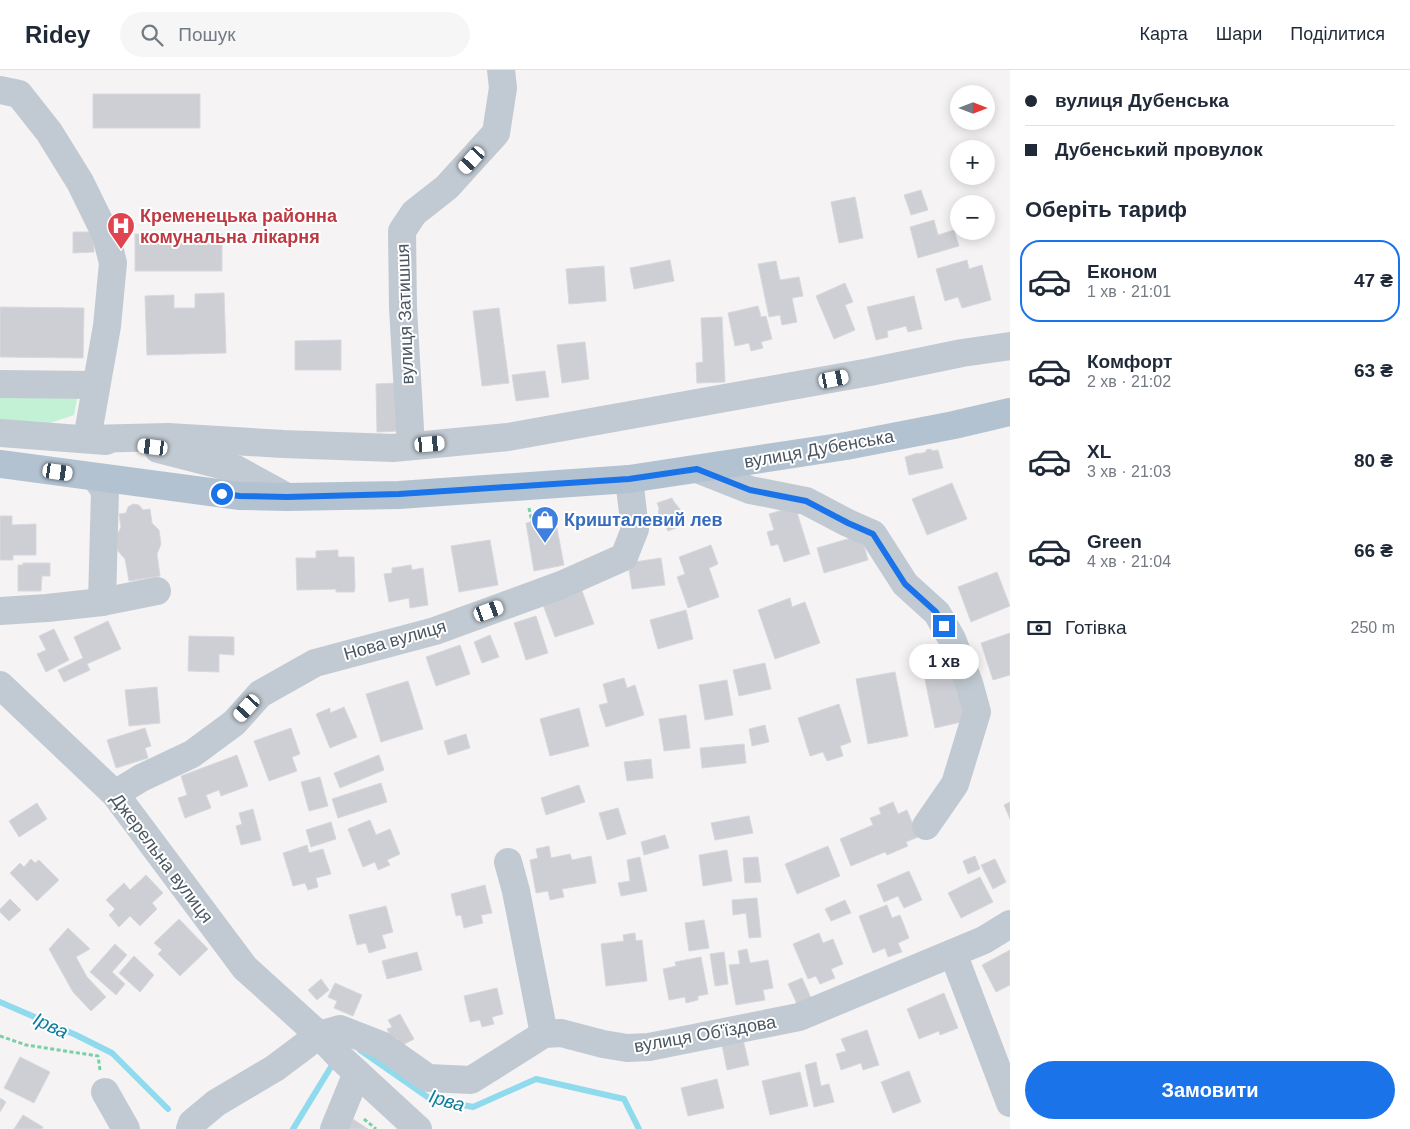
<!DOCTYPE html>
<html lang="uk">
<head>
<meta charset="utf-8">
<style>
  body { margin:0; font-family:Arial,sans-serif; background:#f6f6f7; color:#1f2937; height:100vh; display:flex; flex-direction:column; font-size:19px; white-space:nowrap }
  * { box-sizing:border-box; margin:0 }
  p { font-size:16px; color:#747a83 }
  .icon { flex:none; width:28px; height:28px; fill:none; stroke:currentColor; stroke-width:2; stroke-linecap:round; stroke-linejoin:round }
  .map { position:relative; flex:1; overflow:hidden }
  .drawer { display:flex; flex-direction:column; background:#fff; width:400px }
  .drawer>* { flex:none }
  .banner { display:grid; align-content:center; height:110px; padding:0 15px; background:#fff }
  .needle { width:32px; rotate:90deg }
  .buttons { position:absolute; left:950px; top:15px; display:grid; gap:10px }
  .buttons a { display:grid; place-items:center; width:45px; height:45px; border-radius:50%; background:#fff; box-shadow:0 2px 12px #0003; font-size:25px }
  .end { position:absolute; width:22px; height:22px; margin:-11px; border:6px solid #1a73e8; background:#fff; box-shadow:0 0 0 2px #fff }
  .from { border-radius:50% }
  .bubble { position:absolute; height:35px; border-radius:18px; background:#fff; box-shadow:0 2px 12px #0003; font-size:16px; font-weight:700; line-height:35px; text-align:center }
  .car { position:absolute; width:15px; height:30px; margin:-15px -8px; border-radius:6px; box-shadow:0 0 4px 1px #0007; background:linear-gradient(#fff 24%,#345 0 40%,#fff 0 76%,#345 0 86%,#fff 0) }
  .banner b { display:flex; align-items:center; gap:18px; height:48px; font-size:19px }
  .banner b+b { border-top:1px solid #e0e1e3 }
  .banner i { width:12px; height:12px; background:#1f2937 }
  ul { padding:0; list-style:none }
  li { display:flex; align-items:center; gap:15px; height:82px; margin:0 10px 8px; padding:0 5px; border:2px solid transparent; border-radius:20px }
  li div { flex:1 }
  li b { display:block; font-size:19px }
  li em { font-style:normal; font-weight:700 }
  li.current { border-color:#1a73e8 }
  li>.icon { width:45px; height:45px; stroke-width:1.5 }
  h2 { padding:0 15px; font-size:22px; line-height:60px }
  .pay { display:flex; align-items:center; gap:12px; height:55px; padding:0 15px; font-size:19px }
  .pay p { margin-inline-start:auto }
  .action { display:flex; gap:10px; margin-top:auto; padding:10px 15px }
  .action a { flex:1; height:58px; border-radius:30px; background:#1a73e8; color:#fff; font-size:20px; font-weight:700; line-height:58px; text-align:center }
  header { display:flex; align-items:center; gap:30px; box-sizing:border-box; height:70px; padding:0 25px; background:#fff; border-bottom:1px solid #e0e1e3 }
  header strong { font-size:24px }
  nav { display:flex; gap:28px; margin-inline-start:auto; font-size:18px }
  .search { width:350px; height:45px; background:#f6f6f7; display:flex; align-items:center; gap:12px; box-sizing:border-box; padding:0 18px; border-radius:28px; color:#747a83; font-size:19px }
  main { display:flex; flex:1; min-height:0 }
  .map>svg:first-child { display:block }
  .green { fill:#c3f1d5 }
  .lines { fill:none; stroke-linecap:round; stroke-linejoin:round }
  .stream { stroke:#90daee; stroke-width:6 }
  .building { fill:#cdcfd5; stroke:#d7d9de }
  .path { stroke:#7ad0a6; stroke-width:3; stroke-dasharray:4 2.5; stroke-linecap:butt }
  .minor { stroke:#c1cad2; stroke-width:28 }
  .major { stroke:#b3c2d1; stroke-width:28 }
  .route { stroke:#1a73e8; stroke-width:6 }
  .labels { text-anchor:middle; stroke-width:4; stroke-linejoin:round; paint-order:stroke }
  .health-label { font-size:18px; font-weight:bold; fill:#be3a42; stroke:#fff; text-anchor:start }
  .street-label { font-size:18px; fill:#4a5661; stroke:#fff }
  .shop-label { font-size:18px; font-weight:bold; fill:#366cbe; stroke:#fff; text-anchor:start }
  .water-label { font-size:19px; font-style:italic; fill:#0c7c9b; stroke:#fff }
</style>
</head>
<body>
<header>
<strong>Ridey</strong>
<div class="search"><svg class="icon" aria-label="search" viewBox="0 0 24 24"><circle cx="10" cy="10" r="6"/><path d="M15 15l6 6"/></svg>Пошук</div>
<nav><a>Карта</a><a>Шари</a><a>Поділитися</a></nav>
</header>
<main>
<div class="map">
<svg width="1010" height="1059" viewBox="0 0 1010 1059">
  <rect width="100%" height="100%" fill="#f5f3f3"/>
  <path class="green" d="M0 324H78L74 345 47 354H0Z"/>
  <g class="lines">
    <g class="stream">
      <path d="M0 932 76 965 112 983 168 1039"/>
      <path d="M360 980 429 1028 473 1037 536 1009 624 1029 639 1059"/>
      <path d="M293 1059 334 992"/>
    </g>
  </g>
  <g class="building">
    <rect x="93" y="24" width="107" height="34"/>
    <path d="M921 120 928 140 911 145 904 125Z"/>
    <path d="M855 127 863 168 839 173 831 132Z"/>
    <path d="M934 150 938 165 954 160 959 176 918 188 910 157Z"/>
    <path d="M73 162H94V182L73 183Z"/>
    <rect x="135" y="164" width="87" height="37"/>
    <path d="M670 190 674 211 634 219 630 198Z"/>
    <path d="M967 190 969 199 982 195 991 230 962 238 958 227 945 231 936 199Z"/>
    <path d="M776 191 780 210 799 207 803 226 792 228 797 252 782 255 780 245 769 247 758 194Z"/>
    <path d="M604 196 606 231 569 234 566 199Z"/>
    <path d="M845 213 853 232 845 235 855 260 834 269 816 226Z"/>
    <path d="M224 223 226 283 147 285 145 226 174 225V238H195V224Z"/>
    <path d="M914 226 922 259 908 262 906 256 887 261 888 267 876 270 867 237Z"/>
    <path d="M758 236 761 247 766 246 772 269 761 272 763 278 751 281 749 273 735 276 728 243Z"/>
    <path d="M0 237 84 238 83 288 0 287Z"/>
    <path d="M499 238 509 313 482 316 473 241Z"/>
    <path d="M722 247 725 312 697 313 696 293 703 292 701 248Z"/>
    <path d="M341 270V300H295V271Z"/>
    <path d="M585 272 589 309 562 313 557 275Z"/>
    <path d="M545 301 549 327 516 331 512 305Z"/>
    <path d="M398 313 399 361 377 362 376 314Z"/>
    <path d="M931 379 932 381 938 380 943 398 909 405 905 387 918 383V384L926 382V380Z"/>
    <path d="M952 413 967 449 927 465 912 429Z"/>
    <path d="M672 428 674 432 680 439V448L683 455 668 461 665 454 658 447 659 438 657 433Z"/>
    <path d="M133 434 139 435 143 440 150 439 152 453 159 460 161 474 157 484 160 506 129 511 125 489 118 481 116 467 121 457 119 444 126 443 128 437Z"/>
    <path d="M795 436 810 484 784 492 778 474 771 476 767 462 774 460 769 444Z"/>
    <path d="M0 446H12V455L36 454V485H13V490H0Z"/>
    <path d="M555 448 564 495 534 501 526 453Z"/>
    <path d="M861 465 868 490 824 503 817 478Z"/>
    <path d="M490 470 498 515 459 522 451 476Z"/>
    <path d="M711 475 718 494 709 498 719 527 688 538 677 507 685 504 679 487Z"/>
    <path d="M338 480V487H354L355 518 354 522H336V519L297 520 296 488H316V481Z"/>
    <path d="M661 488 665 515 632 519 628 493Z"/>
    <path d="M23 493H50V506H42L41 521H18V495H23Z"/>
    <path d="M411 495 412 500 423 498 428 535 410 538 409 528 389 532 384 504 392 503V498Z"/>
    <path d="M997 502 1010 536 971 552 958 517Z"/>
    <path d="M581 518 594 554 555 567 542 532Z"/>
    <path d="M790 528 792 537 805 532 820 573 775 589 758 540Z"/>
    <path d="M686 540 693 569 658 579 650 550Z"/>
    <path d="M536 546 548 583 526 590 514 553Z"/>
    <path d="M108 551 121 579 87 594 90 600 64 612 58 600 83 588 74 567Z"/>
    <path d="M54 559 69 590 46 602 37 584 46 580 39 566Z"/>
    <path d="M1010 563V605L993 610 981 573Z"/>
    <path d="M490 565 499 587 482 593 474 572Z"/>
    <path d="M189 566 234 567V585L219 584V602L188 601Z"/>
    <path d="M460 575 470 604 436 616 426 587Z"/>
    <path d="M765 593 771 619 739 626 733 600Z"/>
    <path d="M953 594 965 651 935 658 923 600Z"/>
    <path d="M895 602 908 666 868 674 856 609Z"/>
    <path d="M624 608 627 618 635 615 644 645 606 657 599 635 608 633 603 614Z"/>
    <path d="M727 610 733 645 705 650 699 615Z"/>
    <path d="M408 611 423 659 381 672 366 624Z"/>
    <path d="M157 617 160 653 129 656 125 620Z"/>
    <path d="M839 634 851 672 840 676 843 686 827 691 823 682 810 686 798 648Z"/>
    <path d="M344 637 357 667 330 678 316 644 330 638V643Z"/>
    <path d="M579 638 589 676 550 686 540 649Z"/>
    <path d="M686 645 690 678 664 681 659 649Z"/>
    <path d="M765 655 769 672 752 676 749 659Z"/>
    <path d="M145 658 151 676 145 678 148 688 116 698 107 670Z"/>
    <path d="M291 658 300 684 292 687 297 701 269 711 254 671Z"/>
    <path d="M466 664 470 678 448 685 444 671Z"/>
    <path d="M744 674 746 693 702 698 700 678Z"/>
    <path d="M237 685 248 716 221 726 219 720 206 725 211 738 185 748 178 728 187 725 181 706Z"/>
    <path d="M379 685 384 700 340 718 334 703Z"/>
    <path d="M651 689 653 708 627 711 624 692Z"/>
    <path d="M320 707 328 736 309 741 301 712Z"/>
    <path d="M381 713 387 732 338 748 332 729Z"/>
    <path d="M579 715 585 732 546 745 541 728Z"/>
    <path d="M893 732 898 744 907 740 918 767 906 772 908 776 887 785 885 782 851 796 840 769 873 755 870 748 881 744 879 738Z"/>
    <path d="M1010 732V749L1004 735Z"/>
    <path d="M37 733 47 749 19 767 9 751Z"/>
    <path d="M618 738 626 764 607 770 599 743Z"/>
    <path d="M253 739 261 770 241 775 236 756 242 754 239 743Z"/>
    <path d="M749 746 753 763 715 770 711 753Z"/>
    <path d="M370 750 376 765 390 759 400 784 387 790 390 795 378 800 375 792 363 797 348 759Z"/>
    <path d="M331 752 336 769 311 777 306 760Z"/>
    <path d="M665 765 669 778 644 785 641 772Z"/>
    <path d="M307 775 309 783 323 779 331 804 316 808 318 817 308 820 305 813 293 816 283 783Z"/>
    <path d="M549 776 551 788 570 784 572 790 591 786 596 813 562 819 564 827 550 830 548 821 536 823 530 790 538 788 536 779Z"/>
    <path d="M828 776 840 806 797 824 785 794Z"/>
    <path d="M727 780 732 811 703 816 699 785Z"/>
    <path d="M975 786 980 799 968 804 963 791Z"/>
    <path d="M640 787 647 821 621 826 618 813 630 811 627 790Z"/>
    <path d="M758 787 761 812 745 813 743 788Z"/>
    <path d="M31 789 35 793 39 790 59 810 37 831 10 803 20 793 24 797Z"/>
    <path d="M995 789 1006 812 993 819 981 795Z"/>
    <path d="M909 801 922 830 904 838 898 826 884 832 877 815Z"/>
    <path d="M146 805 163 823 152 833 157 839 140 856 130 846 119 857 109 845 115 839 106 830 124 813 130 820Z"/>
    <path d="M980 807 993 832 961 848 948 823Z"/>
    <path d="M485 815 492 843 481 845 483 853 464 858 461 845 456 846 451 824Z"/>
    <path d="M757 828 761 867 749 868 746 843 733 845 732 830Z"/>
    <path d="M10 829 21 840 9 851 0 842V839Z"/>
    <path d="M845 830 851 843 831 851 825 839Z"/>
    <path d="M887 835 892 848 900 845 909 868 898 873 902 882 888 887 885 878 873 883 859 846Z"/>
    <path d="M386 836 393 862 382 865 386 878 369 883 366 873 357 875 349 845Z"/>
    <path d="M179 849 208 879 180 906 158 884 162 880 154 873Z"/>
    <path d="M704 850 709 878 689 881 685 853Z"/>
    <path d="M68 858 90 879 76 887 87 907 106 927 91 941 73 922 49 879Z"/>
    <path d="M635 863 636 871 642 870 647 911 606 916 601 874 624 871 623 865Z"/>
    <path d="M819 863 823 873 833 869 843 894 831 899 835 908 820 914 816 906 808 909 793 874Z"/>
    <path d="M115 874 127 885 112 902 125 914 116 925 90 902Z"/>
    <path d="M747 879 750 893 768 890 773 918 763 920 765 930 736 935 729 895 740 894 738 881Z"/>
    <path d="M1010 880V915L996 922 982 895Z"/>
    <path d="M417 882 422 900 387 909 382 891Z"/>
    <path d="M724 882 728 914 715 916 710 884Z"/>
    <path d="M134 886 154 905 140 922 119 903Z"/>
    <path d="M701 887 708 924 698 926V930L686 933 685 927 669 930 663 899 676 896 675 892Z"/>
    <path d="M802 908 811 928 797 934 788 914Z"/>
    <path d="M321 909 329 920 317 930 308 920Z"/>
    <path d="M335 913 362 925 353 946 334 938 337 931 328 927Z"/>
    <path d="M497 918 503 944 492 947 494 954 482 957 480 950 470 952 464 926Z"/>
    <path d="M944 923 958 958 940 965 939 961 919 969 907 939Z"/>
    <path d="M400 944 414 969 401 976 397 968 392 970 387 959 392 957 388 950Z"/>
    <path d="M867 960 879 995 863 1000 861 993 841 1000 836 984 846 981 841 969Z"/>
    <path d="M742 965 749 995 727 1000 721 970Z"/>
    <path d="M20 987 50 1002 34 1033 4 1018Z"/>
    <path d="M816 992 821 1016 829 1014 834 1032 814 1037 805 995Z"/>
    <path d="M909 1001 921 1032 893 1043 881 1012Z"/>
    <path d="M800 1002 808 1036 770 1045 762 1011Z"/>
    <path d="M717 1009 724 1038 688 1046 681 1018Z"/>
    <path d="M0 1028 6 1032 0 1042Z"/>
    <path d="M23 1045 43 1057 42 1059H14Z"/>
    <path d="M353 1049 368 1059H347Z"/>
  </g>
  <g class="lines">
    <g class="path">
      <path d="M529 438 532 452"/>
      <path d="M0 966 26 975 98 986 100 1000"/>
      <path d="M364 1049 376 1059"/>
    </g>
    <g class="minor">
      <path d="M0 20 19 24 49 62 80 112 106 165 113 193 107 256 87 369"/>
      <path d="M0 314 96 315"/>
      <path d="M0 363 106 371"/>
      <path d="M87 369 168 367 283 374 393 378 508 367 870 302 962 283 1010 276"/>
      <path d="M411 376 403 238 402 161 414 143 447 117 496 63 503 18 501 0"/>
      <path d="M158 379 236 399 287 427"/>
      <path d="M697 399 750 420 806 431 848 453 873 464 905 514 937 543 952 569 969 613 977 642 955 714 926 756"/>
      <path d="M96 408 105 421 102 532"/>
      <path d="M0 541 47 538 102 532 157 521"/>
      <path d="M0 615 115 724 245 898 319 965 343 990 418 1059"/>
      <path d="M115 724 141 708 192 684 234 653 260 624 315 593 435 561 561 515 624 487 635 459 629 409"/>
      <path d="M508 792 516 821 544 964"/>
      <path d="M953 883 1010 1033"/>
      <path d="M105 1022 126 1059"/>
      <path d="M190 1059 192 1053 216 1033 275 998 319 965 340 959 381 975 428 1008 471 1010 544 964 561 963 603 974 627 978 649 977 799 947 984 870 1010 854"/>
      <path d="M334 1059 357 1003"/>
    </g>
    <path class="major" d="M0 394 240 426 287 427 399 425 629 409 846 376 954 355 1010 342"/>
  </g>
  <g class="lines">
    <path class="route" d="M222 424 240 426 287 427 399 424 629 409 697 399 750 420 806 431 848 453 873 464 905 514 936 542 944 556"/>
  </g>
  <defs>
    <symbol id="hospital-pin" viewBox="-11 -11 22 30"><path d="M0 17L-7.5 6A9.5 9.5 0 1 1 7.5 6Z" fill="#e0444e" stroke="#fff"/><path d="M-5-5h3v3.5h4V-5h3V5h-3V1.5h-4V5h-3Z" fill="#fff"/></symbol>
    <symbol id="shop-pin" viewBox="-11 -11 22 30"><path d="M0 17L-7.5 6A9.5 9.5 0 1 1 7.5 6Z" fill="#3f7fe0" stroke="#fff"/><path d="M-5-2.5h2.3a2.7 3.5 0 0 1 5.4 0H5L5.5 6h-11ZM-1.5-2.5h3a1.5 2.3 0 0 0-3 0Z" fill="#fff"/></symbol>
  </defs>
  <g fill-rule="evenodd">
    <use href="#hospital-pin" x="105" y="140" width="32" height="43"/>
    <use href="#shop-pin" x="529" y="434" width="32" height="43"/>
  </g>
  <g class="labels">
    <g class="health-label">
      <text x="140" y="152">Кременецька районна<tspan x="140" dy="21">комунальна лікарня</tspan></text>
    </g>
    <g class="street-label">
      <text transform="translate(405 244) rotate(-92)" y="6">вулиця Затишшя</text>
      <text transform="translate(819 379) rotate(-10)" y="6">вулиця Дубенська</text>
      <text transform="translate(395 570) rotate(-16)" y="6">Нова вулиця</text>
      <text transform="translate(162 788) rotate(53)" y="6">Джерельна вулиця</text>
      <text transform="translate(705 964) rotate(-10)" y="6">вулиця Об'їздова</text>
    </g>
    <g class="shop-label">
      <text x="564" y="456">Кришталевий лев</text>
    </g>
    <g class="water-label">
      <text transform="translate(51 955) rotate(25)" y="7">Ірва</text>
      <text transform="translate(447 1030) rotate(16)" y="7">Ірва</text>
    </g>
  </g>
</svg>
<div class="buttons">
<a><svg class="needle" viewBox="-14 -14 28 28"><path d="M0-13l5 13h-10z" fill="#e53935"/><path d="M0 13l5-13h-10z" fill="#747a83"/></svg></a>
<a>+</a>
<a>−</a>
</div>
<i class="end from" style="left:222px;top:424px"></i>
<i class="end" style="left:944px;top:556px"></i>
<div class="bubble" style="left:909px;top:574px;width:70px">1 хв</div>
<i class="car" style="left:472px;top:90px;rotate:222deg"></i>
<i class="car" style="left:834px;top:309px;rotate:79deg"></i>
<i class="car" style="left:430px;top:374px;rotate:85deg"></i>
<i class="car" style="left:153px;top:377px;rotate:277deg"></i>
<i class="car" style="left:58px;top:402px;rotate:98deg"></i>
<i class="car" style="left:489px;top:541px;rotate:70deg"></i>
<i class="car" style="left:247px;top:638px;rotate:222deg"></i>
</div>
<section class="drawer">
<div class="banner">
<b><i class="from"></i>вулиця Дубенська</b>
<b><i></i>Дубенський провулок</b>
</div>
<h2>Оберіть тариф</h2>
<ul>
<li class="current"><svg class="icon" aria-label="car" viewBox="0 0 24 24"><path d="M5 17H2v-5l4-1 3-4h7l3 4 3 1v5h-3M9 17h6M6 11h13"/><circle cx="7" cy="17" r="2"/><circle cx="17" cy="17" r="2"/></svg><div><b>Економ</b><p>1 хв · 21:01</p></div><em>47 ₴</em></li>
<li><svg class="icon" aria-label="car" viewBox="0 0 24 24"><path d="M5 17H2v-5l4-1 3-4h7l3 4 3 1v5h-3M9 17h6M6 11h13"/><circle cx="7" cy="17" r="2"/><circle cx="17" cy="17" r="2"/></svg><div><b>Комфорт</b><p>2 хв · 21:02</p></div><em>63 ₴</em></li>
<li><svg class="icon" aria-label="car" viewBox="0 0 24 24"><path d="M5 17H2v-5l4-1 3-4h7l3 4 3 1v5h-3M9 17h6M6 11h13"/><circle cx="7" cy="17" r="2"/><circle cx="17" cy="17" r="2"/></svg><div><b>XL</b><p>3 хв · 21:03</p></div><em>80 ₴</em></li>
<li><svg class="icon" aria-label="car" viewBox="0 0 24 24"><path d="M5 17H2v-5l4-1 3-4h7l3 4 3 1v5h-3M9 17h6M6 11h13"/><circle cx="7" cy="17" r="2"/><circle cx="17" cy="17" r="2"/></svg><div><b>Green</b><p>4 хв · 21:04</p></div><em>66 ₴</em></li>
</ul>
<div class="pay"><svg class="icon" aria-label="cash" viewBox="0 0 24 24"><path d="M3 7h18v10H3z"/><circle cx="12" cy="12" r="2"/></svg>Готівка<p>250 m</p></div>
<div class="action"><a>Замовити</a></div>
</section>
</main>
</body>
</html>
